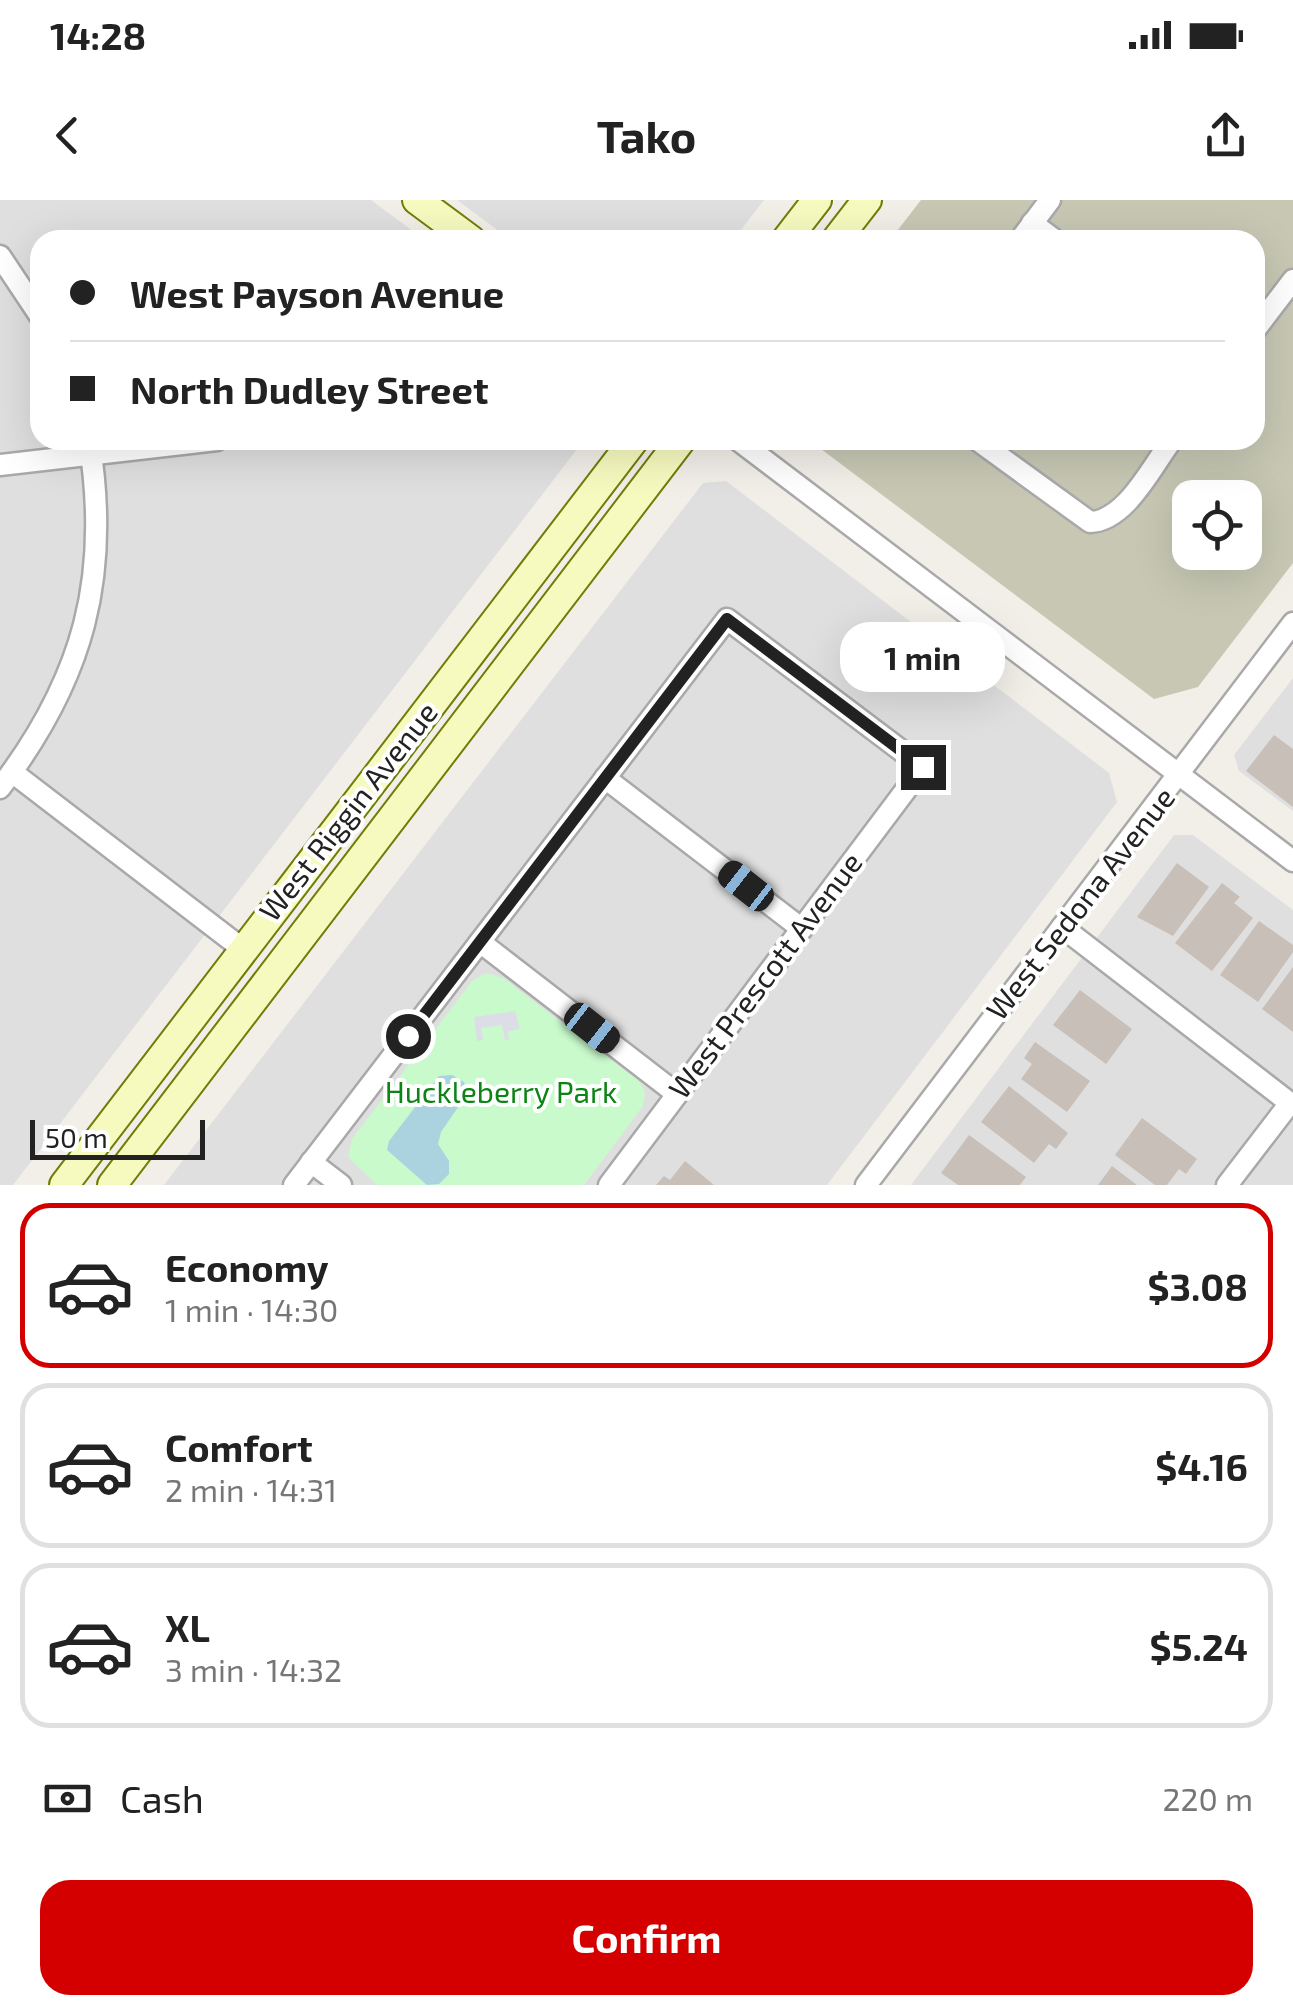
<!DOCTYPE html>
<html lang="en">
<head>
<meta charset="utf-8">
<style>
  body { margin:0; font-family:"Exo 2",sans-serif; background:#f2f2f2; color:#222; height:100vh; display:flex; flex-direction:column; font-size:38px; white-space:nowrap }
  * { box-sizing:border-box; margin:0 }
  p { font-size:32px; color:#767676 }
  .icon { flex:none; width:55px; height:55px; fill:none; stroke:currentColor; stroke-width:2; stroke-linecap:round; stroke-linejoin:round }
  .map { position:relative; height:985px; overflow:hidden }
  .sheet { display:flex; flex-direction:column; background:#fff; flex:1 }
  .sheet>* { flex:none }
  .guide { position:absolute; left:30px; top:30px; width:1235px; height:220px; border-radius:30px; box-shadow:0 10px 40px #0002; display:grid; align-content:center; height:220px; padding:0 40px; background:#fff }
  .fabs { position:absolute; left:1172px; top:280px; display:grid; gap:20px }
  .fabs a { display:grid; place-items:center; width:90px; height:90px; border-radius:20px; background:#fff; box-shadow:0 10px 40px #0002; font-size:50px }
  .scale { position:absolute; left:30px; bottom:25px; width:175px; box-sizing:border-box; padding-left:10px; border:5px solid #222; border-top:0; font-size:28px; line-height:35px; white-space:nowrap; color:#222; -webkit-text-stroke:8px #fff; paint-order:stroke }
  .end { position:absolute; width:45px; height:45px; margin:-22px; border:12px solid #222; background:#fff; box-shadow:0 0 0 5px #fff }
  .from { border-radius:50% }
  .bubble { position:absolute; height:70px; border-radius:30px; background:#fff; box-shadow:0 10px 40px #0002; font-size:32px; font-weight:700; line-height:70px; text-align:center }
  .car { position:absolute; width:30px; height:60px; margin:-30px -15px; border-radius:12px; box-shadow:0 0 8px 2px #0007; background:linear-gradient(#222 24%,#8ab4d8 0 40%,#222 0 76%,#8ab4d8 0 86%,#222 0) }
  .guide b { display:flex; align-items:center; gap:35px; height:95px; font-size:38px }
  .guide b+b { border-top:2px solid #e0e0e0 }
  .guide i { width:25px; height:25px; background:#222 }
  ul { padding:18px 0 0; list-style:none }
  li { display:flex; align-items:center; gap:30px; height:165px; margin:0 20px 15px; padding:0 20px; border:5px solid #e0e0e0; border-radius:30px }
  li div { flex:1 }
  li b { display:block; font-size:38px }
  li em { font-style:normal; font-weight:700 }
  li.on { border-color:#d40000 }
  li>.icon { width:90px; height:90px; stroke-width:1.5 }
  .pay { display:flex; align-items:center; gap:25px; height:110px; padding:0 40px; font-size:38px }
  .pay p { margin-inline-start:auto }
  .primary-button { display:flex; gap:20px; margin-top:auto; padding:20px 40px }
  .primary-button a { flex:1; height:115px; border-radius:30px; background:#d40000; color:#fff; font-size:40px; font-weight:700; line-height:115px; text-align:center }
  .status { display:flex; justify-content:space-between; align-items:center; height:70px; padding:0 50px; background:#fff; direction:ltr }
  .status svg { height:28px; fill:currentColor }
  header { display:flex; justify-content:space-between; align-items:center; height:130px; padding:0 40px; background:#fff; font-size:45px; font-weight:700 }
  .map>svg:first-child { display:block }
  .residential { fill:#e0dfdf }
  .construction { fill:#c7c7b4; fill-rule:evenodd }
  .park { fill:#c8facc }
  .plaza { fill:#dddde8 }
  .water { fill:#aad3df }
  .building { fill:#c7bfb8 }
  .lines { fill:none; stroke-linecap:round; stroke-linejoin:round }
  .street-casing { stroke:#a9a9a9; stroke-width:25 }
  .secondary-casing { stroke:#707d05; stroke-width:32 }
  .street { stroke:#fff; stroke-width:20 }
  .secondary { stroke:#f7fabf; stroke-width:28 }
  .route { stroke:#222; stroke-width:12 }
  .labels { text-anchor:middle; stroke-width:8; stroke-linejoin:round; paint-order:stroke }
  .street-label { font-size:30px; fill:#222; stroke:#fff }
  .park-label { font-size:30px; fill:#0c8416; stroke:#fff }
</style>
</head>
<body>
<div class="status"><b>14:28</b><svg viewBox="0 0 49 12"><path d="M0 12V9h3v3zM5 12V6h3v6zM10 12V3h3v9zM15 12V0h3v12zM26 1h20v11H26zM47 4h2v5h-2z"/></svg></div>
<header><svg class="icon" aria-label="back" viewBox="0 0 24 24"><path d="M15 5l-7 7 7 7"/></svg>Tako<svg class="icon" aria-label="share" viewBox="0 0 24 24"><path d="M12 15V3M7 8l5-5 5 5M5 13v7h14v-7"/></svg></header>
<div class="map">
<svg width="1293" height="985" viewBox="0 0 1293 985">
  <rect width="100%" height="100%" fill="#f2efe9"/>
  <g class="residential">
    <path d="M0 0H371L425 40H40V240H584L13 985H0Z"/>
    <path d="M457 0H764L733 40H511Z"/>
    <path d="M726 281 1109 573 1117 602 827 985H164L703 283Z"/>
    <path d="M1293 478V611L1239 571 1234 555Z"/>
    <path d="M1174 635H1193L1293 710V985H911Z"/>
  </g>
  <path class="construction" d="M921 0H1293V363L1198 487 1154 499 809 240H1255V40H890ZM1190 298H1245V352H1190Z"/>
  <path class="park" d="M486 773 503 778 639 881 645 892 643 906 584 985H377L348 957 352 939 473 780Z"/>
  <path class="plaza" d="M515 811 520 829 508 831 509 840H505L502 825 481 828 483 840 477 841 474 817Z"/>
  <path class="water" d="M452 875 464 882 467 894 441 932 438 944 449 961V974L439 984 427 985 387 950 389 941 439 876Z"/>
  <g class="building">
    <path d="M1274 535 1293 549V607L1246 571Z"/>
    <path d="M1177 663 1209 687 1173 736 1137 717Z"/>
    <path d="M1222 683 1240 697 1234 703 1253 718 1212 771 1175 743Z"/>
    <path d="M1259 721 1293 745V752L1258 802 1220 775Z"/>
    <path d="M1293 767V832L1262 809Z"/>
    <path d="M1080 790 1132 829 1106 864 1053 825Z"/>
    <path d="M1035 842 1090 881 1067 912 1021 879 1032 864 1024 858Z"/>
    <path d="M1009 886 1068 933 1056 949 1049 944 1034 963 981 922Z"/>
    <path d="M1142 918 1197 959 1186 974 1179 969 1167 985H1155L1115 955Z"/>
    <path d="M969 935 1026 977 1020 985H958L941 973Z"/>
    <path d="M685 961 714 985H656L664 976 670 980Z"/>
    <path d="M1112 966 1137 985H1098Z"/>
  </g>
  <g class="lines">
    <defs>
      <g id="street">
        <path d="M1032 23 1055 40"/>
        <path d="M1020 40 1050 0"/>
        <path d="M0 56 40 116"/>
        <path d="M1255 130 1293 80"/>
        <path d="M738 240 1293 661"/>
        <path d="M977 240 1090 322C1126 321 1152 266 1172 240"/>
        <path d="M0 265 217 240"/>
        <path d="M12 572 244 750"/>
        <path d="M605 578 802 729"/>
        <path d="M0 588C84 478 111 376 89 240"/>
        <path d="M1062 727 1290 903 1227 985"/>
        <path d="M480 742 677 894"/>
        <path d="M311 962 341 985"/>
        <path d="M294 985 727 419 923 567 609 985"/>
        <path d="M866 985 1293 423"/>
      </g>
      <g id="secondary">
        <path d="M417 0 471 40"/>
        <path d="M786 40 817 0"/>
        <path d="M836 40 867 0"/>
        <path d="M64 985 634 240"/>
        <path d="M112 985 681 240"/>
      </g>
    </defs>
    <use href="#street" class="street-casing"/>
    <use href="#secondary" class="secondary-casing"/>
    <use href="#street" class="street"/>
    <use href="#secondary" class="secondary"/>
  </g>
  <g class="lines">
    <path class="route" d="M408 836 727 419 923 567"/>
  </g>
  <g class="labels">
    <g class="street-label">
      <text transform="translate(349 612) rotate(-52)" y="10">West Riggin Avenue</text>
      <text transform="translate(1081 704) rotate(-52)" y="10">West Sedona Avenue</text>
      <text transform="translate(766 776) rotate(-53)" y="10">West Prescott Avenue</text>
    </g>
    <g class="park-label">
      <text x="501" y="903">Huckleberry Park</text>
    </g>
  </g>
</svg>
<div class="fabs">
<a><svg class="icon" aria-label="locate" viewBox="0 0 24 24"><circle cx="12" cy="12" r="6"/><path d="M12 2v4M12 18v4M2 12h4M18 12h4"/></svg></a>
</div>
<div class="scale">50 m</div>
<i class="end from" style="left:408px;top:836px"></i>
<i class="end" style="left:923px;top:567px"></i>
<div class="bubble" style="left:840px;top:422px;width:165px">1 min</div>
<i class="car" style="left:746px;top:686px;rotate:308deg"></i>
<i class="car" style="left:592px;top:828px;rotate:128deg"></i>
<div class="guide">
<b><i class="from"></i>West Payson Avenue</b>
<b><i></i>North Dudley Street</b>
</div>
</div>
<section class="sheet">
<ul>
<li class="on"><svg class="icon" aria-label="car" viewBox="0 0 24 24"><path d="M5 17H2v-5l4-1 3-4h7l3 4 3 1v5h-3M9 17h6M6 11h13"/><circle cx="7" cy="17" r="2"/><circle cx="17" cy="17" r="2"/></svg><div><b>Economy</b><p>1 min · 14:30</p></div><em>$3.08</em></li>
<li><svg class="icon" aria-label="car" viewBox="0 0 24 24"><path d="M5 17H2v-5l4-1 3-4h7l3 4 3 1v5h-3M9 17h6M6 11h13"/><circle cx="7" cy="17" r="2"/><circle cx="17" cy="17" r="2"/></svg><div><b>Comfort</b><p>2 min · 14:31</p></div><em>$4.16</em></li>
<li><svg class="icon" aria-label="car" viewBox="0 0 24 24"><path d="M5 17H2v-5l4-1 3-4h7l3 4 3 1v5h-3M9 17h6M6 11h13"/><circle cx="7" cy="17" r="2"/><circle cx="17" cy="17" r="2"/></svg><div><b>XL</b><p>3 min · 14:32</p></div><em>$5.24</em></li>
</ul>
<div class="pay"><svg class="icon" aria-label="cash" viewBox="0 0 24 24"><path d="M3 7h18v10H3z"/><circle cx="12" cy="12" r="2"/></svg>Cash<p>220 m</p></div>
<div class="primary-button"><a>Confirm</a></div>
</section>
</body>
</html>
